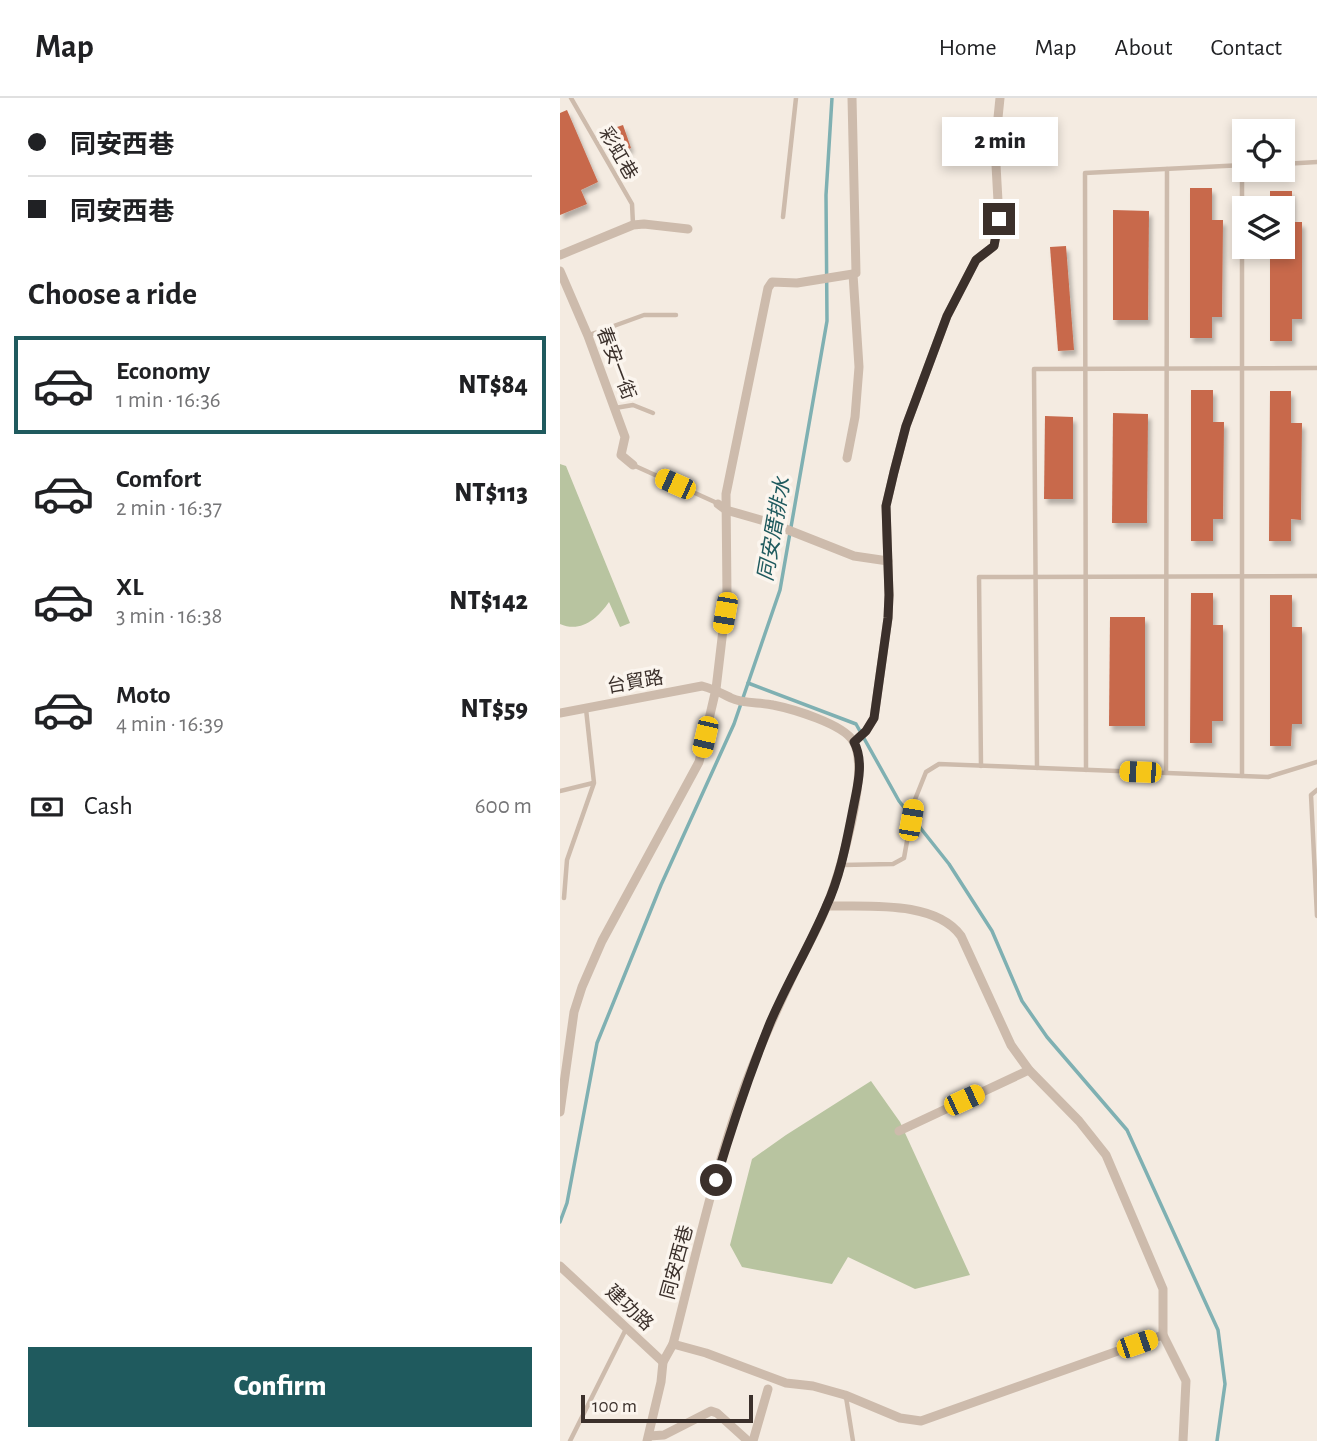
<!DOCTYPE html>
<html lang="en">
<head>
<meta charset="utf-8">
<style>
  body { margin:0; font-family:"Alegreya Sans","Noto Sans TC",sans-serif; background:#f2f2f2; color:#202124; height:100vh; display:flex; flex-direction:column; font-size:26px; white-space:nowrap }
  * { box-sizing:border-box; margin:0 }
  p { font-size:23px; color:#757577 }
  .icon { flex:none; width:38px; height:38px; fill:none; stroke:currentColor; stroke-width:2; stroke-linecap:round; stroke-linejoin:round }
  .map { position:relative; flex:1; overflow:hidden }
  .panel { display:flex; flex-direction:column; background:#fff; width:560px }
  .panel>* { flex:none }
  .top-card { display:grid; align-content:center; height:154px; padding:0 28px; background:#fff }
  .fabs { position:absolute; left:672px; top:21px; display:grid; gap:14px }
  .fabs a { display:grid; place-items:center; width:63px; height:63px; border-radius:0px; background:#fff; box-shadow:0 4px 10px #0003; font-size:35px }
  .scale { position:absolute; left:21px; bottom:18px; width:172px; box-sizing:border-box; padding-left:7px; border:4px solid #3b302b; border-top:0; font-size:19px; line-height:24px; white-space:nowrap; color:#3b302b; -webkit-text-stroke:5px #fbf5ee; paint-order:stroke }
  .end { position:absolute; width:32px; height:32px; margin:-16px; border:9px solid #3b302b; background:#fff; box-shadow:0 0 0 4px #fff }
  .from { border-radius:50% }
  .bubble { position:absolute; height:49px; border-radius:0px; background:#fff; box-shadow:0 4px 10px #0003; font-size:23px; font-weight:800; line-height:49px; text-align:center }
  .car { position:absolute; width:21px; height:42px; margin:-21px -10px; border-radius:9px; box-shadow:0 0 5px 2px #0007; background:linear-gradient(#f5c518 24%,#345 0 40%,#f5c518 0 76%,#345 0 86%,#f5c518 0) }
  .top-card b { display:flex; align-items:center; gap:24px; height:66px; font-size:26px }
  .top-card b+b { border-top:2px solid #e0e0e0 }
  .top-card i { width:18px; height:18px; background:#202124 }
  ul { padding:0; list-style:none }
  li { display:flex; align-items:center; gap:21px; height:98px; margin:0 14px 10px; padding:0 14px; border:4px solid transparent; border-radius:0px }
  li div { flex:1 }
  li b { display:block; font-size:26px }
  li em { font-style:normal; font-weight:800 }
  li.selected { border-color:#1f5a5e }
  li>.icon { width:63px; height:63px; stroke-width:1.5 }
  h2 { padding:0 28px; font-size:32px; line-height:84px }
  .pay { display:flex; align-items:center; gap:18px; height:77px; padding:0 28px; font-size:26px }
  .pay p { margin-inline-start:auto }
  .button { display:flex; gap:14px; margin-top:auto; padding:14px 28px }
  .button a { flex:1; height:80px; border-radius:0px; background:#1f5a5e; color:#fff; font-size:28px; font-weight:800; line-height:80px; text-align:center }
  header { display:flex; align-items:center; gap:42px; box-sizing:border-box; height:98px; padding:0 35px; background:#fff; border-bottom:2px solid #e0e0e0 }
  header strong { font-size:33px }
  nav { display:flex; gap:38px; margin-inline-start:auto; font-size:24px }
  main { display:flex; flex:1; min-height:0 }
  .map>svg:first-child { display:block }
  .green { fill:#b8c4a0 }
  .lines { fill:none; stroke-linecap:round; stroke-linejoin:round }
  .stream { stroke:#7fb0b2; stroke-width:3.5 }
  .building { fill:#c8694b; filter:url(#shadow) }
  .lane { stroke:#cdbbac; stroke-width:4.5 }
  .street { stroke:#cdbbac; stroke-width:9 }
  .route { stroke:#3b302b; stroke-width:9 }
  .labels { text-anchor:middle; stroke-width:7; stroke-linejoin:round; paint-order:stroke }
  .street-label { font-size:19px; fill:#3b302b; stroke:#fbf5ee }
  .water-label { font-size:21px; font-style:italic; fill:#1f5a5e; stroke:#fbf5ee }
</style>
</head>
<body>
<header>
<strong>Map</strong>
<nav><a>Home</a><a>Map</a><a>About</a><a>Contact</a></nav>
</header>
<main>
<section class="panel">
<div class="top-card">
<b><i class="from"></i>同安西巷</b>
<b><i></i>同安西巷</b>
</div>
<h2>Choose a ride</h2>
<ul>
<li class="selected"><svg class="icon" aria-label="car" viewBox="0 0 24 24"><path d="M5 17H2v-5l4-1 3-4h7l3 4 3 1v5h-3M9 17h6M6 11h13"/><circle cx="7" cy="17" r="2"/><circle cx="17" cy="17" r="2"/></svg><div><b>Economy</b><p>1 min · 16:36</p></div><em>NT$84</em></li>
<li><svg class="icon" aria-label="car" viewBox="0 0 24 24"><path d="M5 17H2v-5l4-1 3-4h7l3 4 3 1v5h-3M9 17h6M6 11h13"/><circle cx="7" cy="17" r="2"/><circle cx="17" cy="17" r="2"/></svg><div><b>Comfort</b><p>2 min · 16:37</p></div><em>NT$113</em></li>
<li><svg class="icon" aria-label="car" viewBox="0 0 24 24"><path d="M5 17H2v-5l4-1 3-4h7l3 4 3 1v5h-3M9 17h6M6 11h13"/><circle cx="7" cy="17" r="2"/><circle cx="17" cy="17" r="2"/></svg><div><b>XL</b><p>3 min · 16:38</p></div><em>NT$142</em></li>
<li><svg class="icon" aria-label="car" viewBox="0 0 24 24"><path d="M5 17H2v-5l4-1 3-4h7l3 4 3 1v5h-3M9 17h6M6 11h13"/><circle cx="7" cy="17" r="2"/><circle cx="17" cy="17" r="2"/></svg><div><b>Moto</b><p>4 min · 16:39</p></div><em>NT$59</em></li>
</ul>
<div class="pay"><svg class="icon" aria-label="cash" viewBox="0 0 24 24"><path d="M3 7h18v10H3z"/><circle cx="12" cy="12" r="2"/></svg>Cash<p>600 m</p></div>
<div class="button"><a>Confirm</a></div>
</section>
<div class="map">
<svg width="757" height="1343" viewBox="0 0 757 1343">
  <defs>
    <filter id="shadow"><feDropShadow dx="3" dy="5" stdDeviation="2" flood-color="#0004"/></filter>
  </defs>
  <rect width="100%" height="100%" fill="#f4ebe1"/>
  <g class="green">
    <path d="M0 366 6 368 70 525 60 529 49 504C37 521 21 535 0 526Z"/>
    <path d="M311 983 340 1024 410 1177 355 1191 288 1159 272 1186 182 1169 170 1147 192 1061 226 1037Z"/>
  </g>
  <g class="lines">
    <g class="stream">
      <path d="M188 585 296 626 339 703 389 766 432 833 462 903 487 939 567 1032 658 1232 665 1286 657 1343"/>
      <path d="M0 1124 7 1105 37 945 101 787 174 626 220 492 267 223 266 97 272 0"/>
    </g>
  </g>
  <g class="building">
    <path d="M7 12 38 84 21 92 27 106 0 117V15Z"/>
    <path d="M63 27 71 50 52 57 45 33Z"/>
    <path d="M630 90H652V122H663L662 219H652V240H630Z"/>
    <path d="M710 93H732V124H742V221H732V243H710V149H723V110H710Z"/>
    <path d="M553 112 589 113 588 222H553Z"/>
    <path d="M506 148 514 252 498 253 490 149Z"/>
    <path d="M631 292H653V324H664L663 421H653V443H631Z"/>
    <path d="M710 293H731V325H742L741 422 731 421V443H709Z"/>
    <path d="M553 315 588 316 587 425H552Z"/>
    <path d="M485 318 513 319V401H484Z"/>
    <path d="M631 495H653V527H663V623H652V645H630Z"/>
    <path d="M710 497H732V529H742V626H732L731 648H710Z"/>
    <path d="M550 519H585V628H549Z"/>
  </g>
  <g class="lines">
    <g class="lane">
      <path d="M11 0 72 106 73 126"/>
      <path d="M723 66 757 64"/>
      <path d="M223 119 236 0"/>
      <path d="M29 237 84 217H116"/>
      <path d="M55 310 73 307 93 315"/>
      <path d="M73 367 157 405"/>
      <path d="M421 668 419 479 757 478"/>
      <path d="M477 670 474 271 757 270"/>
      <path d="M526 672 525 75 684 67"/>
      <path d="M606 675 607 71"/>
      <path d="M682 678V68"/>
      <path d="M757 692 751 697 757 818"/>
      <path d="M0 693 33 685"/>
      <path d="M282 767 333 766 344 760 354 704 366 674 379 666 708 679 757 664"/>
      <path d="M4 800 7 762 34 685 26 611"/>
      <path d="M286 1299 293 1343"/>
      <path d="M10 1343 66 1231"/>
    </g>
    <g class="street">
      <path d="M0 157 73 127 84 126 128 131"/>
      <path d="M0 173 28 238 65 339 61 357 73 367"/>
      <path d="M287 360 295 319 299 269 293 176 296 175 292 0"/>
      <path d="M158 406 166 412 208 424 294 458 328 463"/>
      <path d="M0 615 142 588C154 591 161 595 171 600 183 606 200 604 213 607 233 611 283 626 293 643 311 672 280 775 267 807 259 828 247 849 237 869 218 909 199 949 184 990 154 1073 135 1161 113 1246L103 1264 101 1284 87 1343"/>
      <path d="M294 644 306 633 314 620 328 520 329 497 326 408 334 374 346 328 387 218 416 162 434 148 439 121 435 49 440 0"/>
      <path d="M267 808C307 809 375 802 401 838L451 947 469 972 519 1023 546 1057 603 1191V1237L626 1283 623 1343"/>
      <path d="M0 1014 14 914 22 889 42 843 139 664 156 591 167 498 166 396 208 190 212 184 237 185 293 176"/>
      <path d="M339 1033 469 972"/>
      <path d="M0 1168 103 1264"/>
      <path d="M113 1246 146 1255 226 1285 253 1288 285 1297 340 1320 361 1323 603 1237"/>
      <path d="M89 1338 104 1337 151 1313 157 1315 188 1343"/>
      <path d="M193 1343 208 1291"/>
    </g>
  </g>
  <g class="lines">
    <path class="route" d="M156 1082C172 1028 189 977 210 925 227 885 249 849 266 809 281 777 287 741 294 706 298 686 304 663 294 644L306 633 314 620 328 520 329 497 326 408 334 374 346 328 387 218 416 162 434 148 439 121"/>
  </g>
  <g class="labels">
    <g class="street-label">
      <text transform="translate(59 55) rotate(60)" y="7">彩虹巷</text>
      <text transform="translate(57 265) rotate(69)" y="7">春安一街</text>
      <text transform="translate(75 583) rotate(-10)" y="7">台貿路</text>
      <text transform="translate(116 1164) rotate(-75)" y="7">同安西巷</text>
      <text transform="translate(70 1209) rotate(43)" y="7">建功路</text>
    </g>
    <g class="water-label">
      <text transform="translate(214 431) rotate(-80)" y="7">同安厝排水</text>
    </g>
  </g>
</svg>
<div class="fabs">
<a><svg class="icon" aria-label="locate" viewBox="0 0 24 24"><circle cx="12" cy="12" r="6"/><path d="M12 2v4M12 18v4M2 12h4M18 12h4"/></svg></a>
<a><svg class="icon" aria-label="layers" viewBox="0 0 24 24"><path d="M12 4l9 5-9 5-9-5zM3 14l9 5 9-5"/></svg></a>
</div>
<div class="scale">100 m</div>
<i class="end from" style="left:156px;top:1082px"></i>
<i class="end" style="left:439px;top:121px"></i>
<div class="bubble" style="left:382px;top:19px;width:116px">2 min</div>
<i class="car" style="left:115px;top:386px;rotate:294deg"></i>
<i class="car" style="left:165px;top:515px;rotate:190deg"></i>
<i class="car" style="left:145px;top:639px;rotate:193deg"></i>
<i class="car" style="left:580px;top:674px;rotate:272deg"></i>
<i class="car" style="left:351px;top:722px;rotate:10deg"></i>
<i class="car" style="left:404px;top:1002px;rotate:65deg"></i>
<i class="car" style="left:577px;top:1246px;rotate:71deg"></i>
</div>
</main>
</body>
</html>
